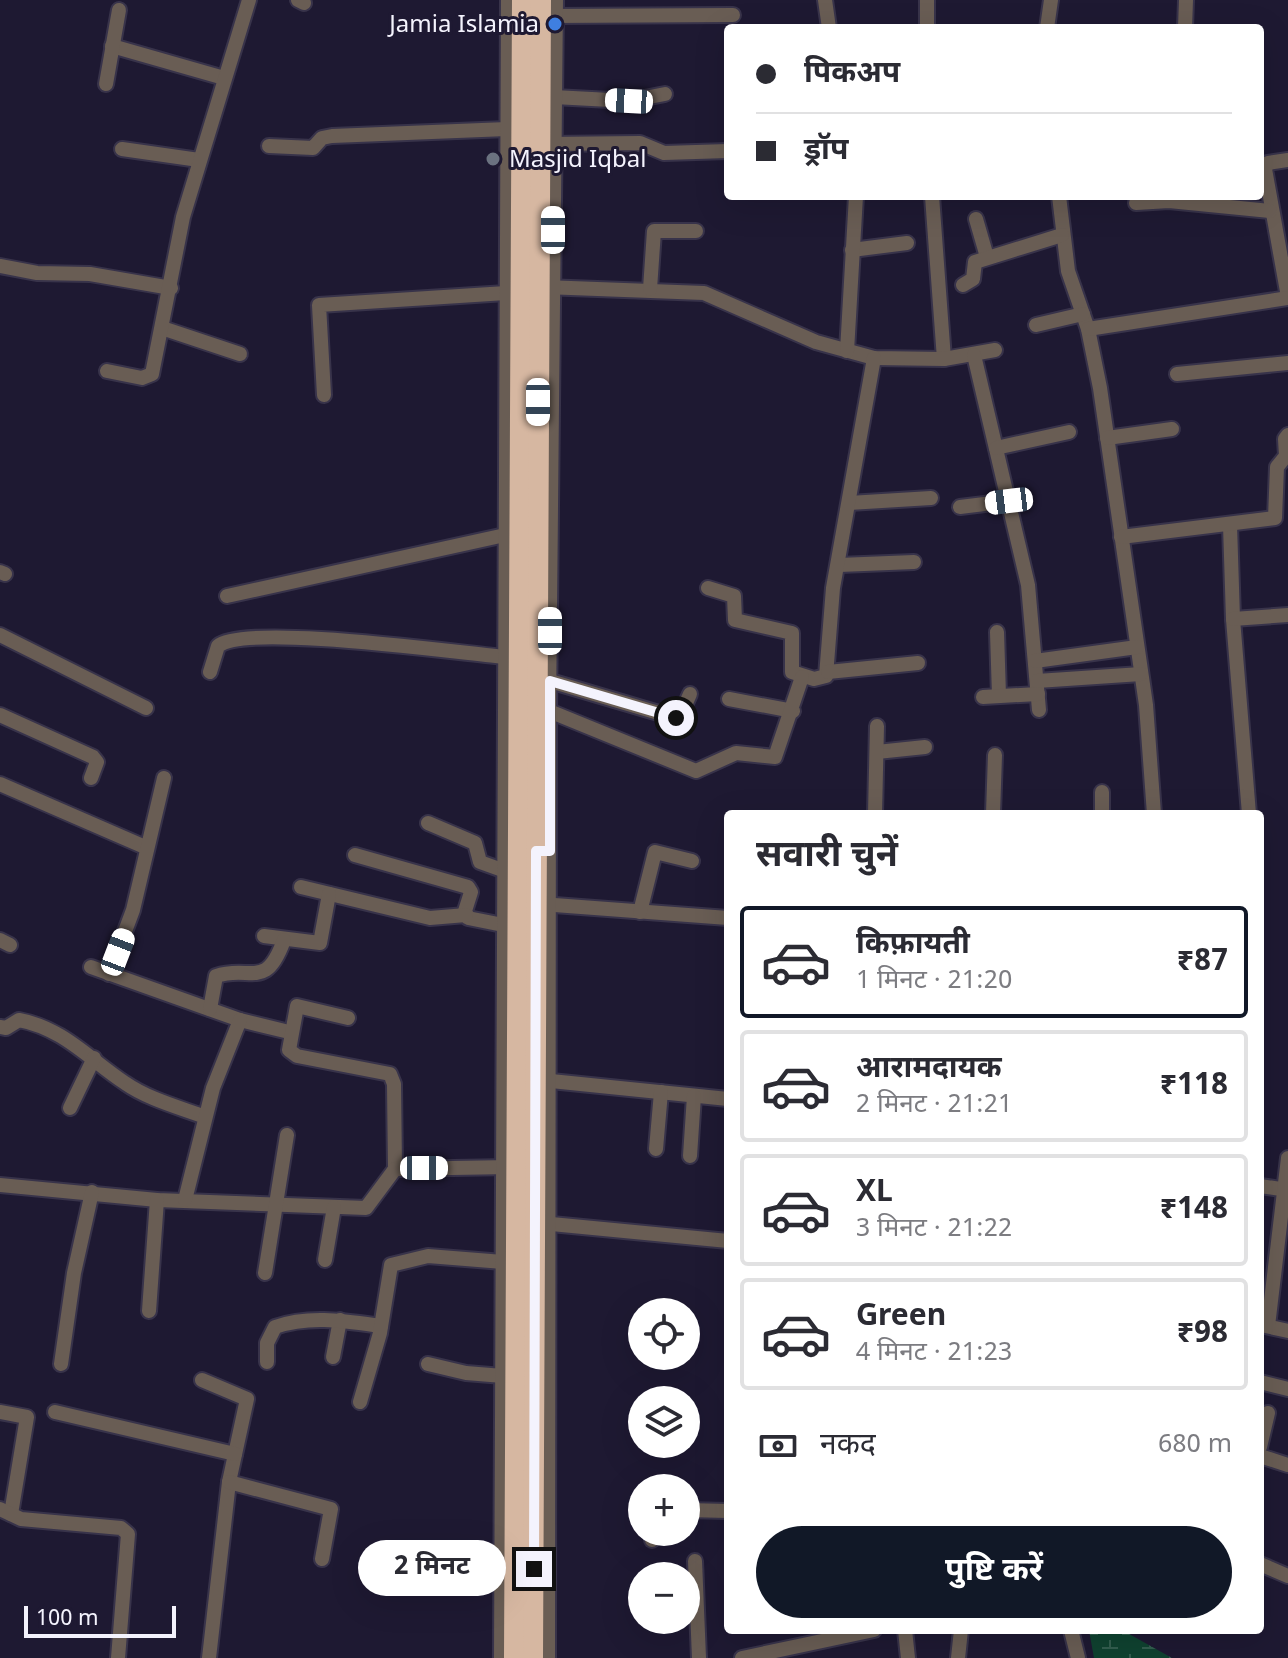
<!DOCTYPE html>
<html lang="hi">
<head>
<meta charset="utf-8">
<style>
  body { margin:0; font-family:Georgia,"Noto Sans Devanagari",serif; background:#f7f7f7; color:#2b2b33; height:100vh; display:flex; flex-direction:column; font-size:30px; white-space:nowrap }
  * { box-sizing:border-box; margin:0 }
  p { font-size:26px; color:#7c7c81 }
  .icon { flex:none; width:44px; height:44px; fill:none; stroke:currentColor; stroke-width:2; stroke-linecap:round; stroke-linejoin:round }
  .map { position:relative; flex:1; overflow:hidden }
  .panel { position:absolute; left:724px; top:810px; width:540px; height:824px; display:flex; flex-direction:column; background:#fff; border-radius:8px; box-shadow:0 8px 32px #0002 }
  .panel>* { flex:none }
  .guide { position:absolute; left:724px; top:24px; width:540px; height:176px; border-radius:8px; box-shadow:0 8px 32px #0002; display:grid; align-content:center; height:176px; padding:0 32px; background:#fff }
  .tools { position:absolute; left:628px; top:1298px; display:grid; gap:16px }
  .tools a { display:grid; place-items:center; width:72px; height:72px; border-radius:50%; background:#fff; box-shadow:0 8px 32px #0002; font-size:40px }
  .scale { position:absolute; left:24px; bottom:20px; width:152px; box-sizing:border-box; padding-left:8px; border:4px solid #f4f3fd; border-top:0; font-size:22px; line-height:28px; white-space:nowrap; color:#f4f3fd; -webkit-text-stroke:6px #1e1932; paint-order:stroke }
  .end { position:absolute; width:36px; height:36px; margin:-18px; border:10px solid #f4f3fd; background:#111; box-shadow:0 0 0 4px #111 }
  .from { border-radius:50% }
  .bubble { position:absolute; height:56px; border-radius:28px; background:#fff; box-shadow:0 8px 32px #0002; font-size:26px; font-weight:700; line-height:56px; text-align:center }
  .car { position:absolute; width:24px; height:48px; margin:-24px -12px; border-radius:10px; box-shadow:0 0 6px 2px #0007; background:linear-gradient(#fff 24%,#345 0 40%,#fff 0 76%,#345 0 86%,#fff 0) }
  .guide b { display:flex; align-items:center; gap:28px; height:76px; font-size:30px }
  .guide b+b { border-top:2px solid #e1e1e2 }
  .guide i { width:20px; height:20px; background:#2b2b33 }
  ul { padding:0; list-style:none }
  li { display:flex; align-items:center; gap:24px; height:112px; margin:0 16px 12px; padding:0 16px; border:4px solid #e1e1e2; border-radius:8px }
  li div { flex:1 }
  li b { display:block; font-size:30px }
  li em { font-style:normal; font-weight:700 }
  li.active { border-color:#111827 }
  li>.icon { width:72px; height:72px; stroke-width:1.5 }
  h2 { padding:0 32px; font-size:36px; line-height:96px }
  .pay { display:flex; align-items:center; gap:20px; height:88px; padding:0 32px; font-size:30px }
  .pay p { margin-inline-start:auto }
  .primary-button { display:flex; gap:16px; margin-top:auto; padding:16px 32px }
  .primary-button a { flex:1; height:92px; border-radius:48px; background:#111827; color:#fff; font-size:32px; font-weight:700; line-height:92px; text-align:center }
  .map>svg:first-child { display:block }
  .wetland { fill:url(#wetland-marsh) }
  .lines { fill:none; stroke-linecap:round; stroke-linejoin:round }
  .minor-casing { stroke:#38334a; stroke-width:18 }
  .highway-casing { stroke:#38334a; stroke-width:24 }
  .minor { stroke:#695d54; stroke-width:14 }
  .highway { stroke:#d6b7a1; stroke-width:20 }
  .route { stroke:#f4f3fd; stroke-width:10 }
  .shop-dot { fill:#3f7fe0; stroke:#1e1932; stroke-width:3 }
  .worship-dot { fill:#6b7280; stroke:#1e1932; stroke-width:3 }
  .labels { text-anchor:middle; stroke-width:6; stroke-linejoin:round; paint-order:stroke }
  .poi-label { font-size:24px; fill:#f4f3fd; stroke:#1e1932; text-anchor:end }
</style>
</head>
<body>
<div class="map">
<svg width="1288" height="1658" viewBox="0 0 1288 1658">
  <defs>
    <pattern id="wetland-marsh" width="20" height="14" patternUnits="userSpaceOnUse" patternTransform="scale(2)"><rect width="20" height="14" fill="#0f4230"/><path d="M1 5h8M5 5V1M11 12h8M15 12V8" fill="none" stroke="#335e4f"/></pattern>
  </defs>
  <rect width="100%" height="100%" fill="#1e1932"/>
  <path class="wetland" d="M1089 1630H1122L1172 1658H1094Z"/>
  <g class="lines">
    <defs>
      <g id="minor">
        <path d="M298 0 304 3"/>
        <path d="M825 0 829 28"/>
        <path d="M927 0V28"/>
        <path d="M549 16 733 15"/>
        <path d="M1047 28 1051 0"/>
        <path d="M1185 28 1186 0"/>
        <path d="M112 46 224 78"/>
        <path d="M106 84 119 10"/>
        <path d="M554 97 629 101 665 94"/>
        <path d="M547 144 640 143 664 153 728 151"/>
        <path d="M269 146 313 148 322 138 332 136 507 129"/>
        <path d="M122 149 199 160"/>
        <path d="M1288 160 1268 163 1265 169 1288 297"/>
        <path d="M932 196 944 359"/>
        <path d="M1059 196 1068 271 1088 329 1100 388 1146 705 1154 814"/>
        <path d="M1136 203 1169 201 1270 211"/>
        <path d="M976 219 987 257"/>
        <path d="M852 250 907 243"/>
        <path d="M0 266 37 273 90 274 171 288"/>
        <path d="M963 285 973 279 975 262 1062 235"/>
        <path d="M544 287 704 293 816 342 874 358 944 359 995 350"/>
        <path d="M650 289 654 231H696"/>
        <path d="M1036 325 1083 314"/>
        <path d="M162 328 240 354"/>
        <path d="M1088 329 1288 298"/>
        <path d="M847 351 856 196"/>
        <path d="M974 355 1028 585 1039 710"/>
        <path d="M107 371 142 378 152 374 183 217 249 0"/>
        <path d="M1177 374 1288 363"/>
        <path d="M324 395 319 305 506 293"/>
        <path d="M1107 438 1172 429"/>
        <path d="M996 448 1069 432"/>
        <path d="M849 503 931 498"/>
        <path d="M960 507 1009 501"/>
        <path d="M1230 525 1233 619 1249 814"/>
        <path d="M1121 537 1275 518 1277 467 1286 456 1285 439 1288 435"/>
        <path d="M839 565 914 562"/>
        <path d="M0 572 5 574"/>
        <path d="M708 588 734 596 735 620 792 633V672L814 679 826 676 833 588 874 358"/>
        <path d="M227 596 505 535"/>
        <path d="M1233 619 1288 615"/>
        <path d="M997 632 999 696"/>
        <path d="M0 635 146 708"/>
        <path d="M1035 661 1137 647"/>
        <path d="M210 672 218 646C245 623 459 653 505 657"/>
        <path d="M828 672 918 663"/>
        <path d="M550 681 679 719 690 694"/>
        <path d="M1037 681 1141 674"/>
        <path d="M983 697 1038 694"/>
        <path d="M729 699 793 711"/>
        <path d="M549 711 696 771 736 753 775 757 802 677"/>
        <path d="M0 715 93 757 97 762 91 778"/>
        <path d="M877 752 925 747"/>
        <path d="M0 784 145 847"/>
        <path d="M1102 792V814"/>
        <path d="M875 814 877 726"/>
        <path d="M993 814 995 755"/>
        <path d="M428 823 475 843 480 862 505 871"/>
        <path d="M355 855 468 887 471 892 465 911 468 918 513 927"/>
        <path d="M301 887 430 918 466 915"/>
        <path d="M541 904 728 918"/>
        <path d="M640 912 655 852 692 861"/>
        <path d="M264 936 320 943 329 894"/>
        <path d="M0 940 10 945"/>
        <path d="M91 967 240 1020 289 1032"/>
        <path d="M109 974 133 910 164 778"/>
        <path d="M210 1009 216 976C251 964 265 992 284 940"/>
        <path d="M348 1018 297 1006 289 1050 297 1056 390 1074 394 1084 395 1169"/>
        <path d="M0 1027 6 1028 19 1020C63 1028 90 1060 125 1083 148 1099 178 1107 205 1117"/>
        <path d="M551 1081 728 1099"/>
        <path d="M70 1108 94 1058"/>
        <path d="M656 1149 661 1092"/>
        <path d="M690 1156 694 1096"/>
        <path d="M0 1185 157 1200 366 1208 395 1169 512 1167"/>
        <path d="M1260 1186 1288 1190"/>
        <path d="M185 1200 213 1088 240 1020"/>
        <path d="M541 1223 728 1241"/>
        <path d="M325 1260 334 1207"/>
        <path d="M265 1273 287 1135"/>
        <path d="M149 1311 157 1200"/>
        <path d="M1261 1325 1288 1331"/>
        <path d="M1268 1326 1288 1158"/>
        <path d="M333 1357 340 1320"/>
        <path d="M267 1362V1343L275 1327C309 1315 345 1321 381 1326"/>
        <path d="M61 1364 74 1273 92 1192"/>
        <path d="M428 1364 466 1373 503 1376"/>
        <path d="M202 1380 247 1399 229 1482 209 1658"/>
        <path d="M1260 1382 1288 1389"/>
        <path d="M360 1402 380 1333 391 1265 428 1256 503 1262"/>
        <path d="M0 1412 27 1417 11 1514"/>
        <path d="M55 1412 235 1454"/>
        <path d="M1260 1447 1268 1413"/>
        <path d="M1260 1456 1288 1465"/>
        <path d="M229 1482 331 1509 322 1559"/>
        <path d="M0 1509 21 1519 121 1528 128 1534 118 1658"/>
        <path d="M686 1510 728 1511"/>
        <path d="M652 1540V1532"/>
        <path d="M393 1551 502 1552"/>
        <path d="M695 1561 699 1658"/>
        <path d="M1260 1564 1288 1576"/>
        <path d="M905 1630 908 1658"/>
        <path d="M1071 1630 1078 1658"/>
        <path d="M501 1658 508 0"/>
        <path d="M548 1658 549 711 556 0"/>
        <path d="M742 1658 874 1630"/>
        <path d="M958 1658 961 1630"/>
      </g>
      <g id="highway">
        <path d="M514 1658 522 0"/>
        <path d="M533 1658 541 0"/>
      </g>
    </defs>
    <use href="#minor" class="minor-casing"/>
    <use href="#highway" class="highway-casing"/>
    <use href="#minor" class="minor"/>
    <use href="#highway" class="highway"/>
  </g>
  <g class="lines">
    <path class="route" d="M534 1569 536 851H550V681L676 718"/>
  </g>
  <circle class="shop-dot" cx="555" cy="24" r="8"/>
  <circle class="worship-dot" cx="493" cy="159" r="8"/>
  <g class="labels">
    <g class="poi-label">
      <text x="539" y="32">Jamia Islamia</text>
      <text x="509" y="167" text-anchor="start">Masjid Iqbal</text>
    </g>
  </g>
</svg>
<div class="tools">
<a><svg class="icon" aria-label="locate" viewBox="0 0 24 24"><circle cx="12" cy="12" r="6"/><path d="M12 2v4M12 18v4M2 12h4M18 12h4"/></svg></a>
<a><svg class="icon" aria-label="layers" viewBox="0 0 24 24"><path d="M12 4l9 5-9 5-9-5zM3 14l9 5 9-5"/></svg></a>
<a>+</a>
<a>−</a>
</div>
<div class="scale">100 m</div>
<i class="end from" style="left:676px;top:718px"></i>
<i class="end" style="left:534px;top:1569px"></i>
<div class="bubble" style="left:358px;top:1540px;width:148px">2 मिनट</div>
<i class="car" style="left:629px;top:101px;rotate:273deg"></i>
<i class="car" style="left:553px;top:230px;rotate:0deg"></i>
<i class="car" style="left:538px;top:402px;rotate:180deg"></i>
<i class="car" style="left:1009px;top:501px;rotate:263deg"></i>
<i class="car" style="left:550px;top:631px;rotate:0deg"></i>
<i class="car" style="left:118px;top:952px;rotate:21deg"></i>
<i class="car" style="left:424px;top:1168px;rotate:90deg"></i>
<div class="guide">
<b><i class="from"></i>पिकअप</b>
<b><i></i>ड्रॉप</b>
</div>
<section class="panel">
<h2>सवारी चुनें</h2>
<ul>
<li class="active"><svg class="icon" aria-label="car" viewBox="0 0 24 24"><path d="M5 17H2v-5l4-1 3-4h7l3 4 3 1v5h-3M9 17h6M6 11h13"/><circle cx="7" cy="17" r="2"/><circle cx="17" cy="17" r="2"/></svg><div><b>किफ़ायती</b><p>1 मिनट · 21:20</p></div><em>₹87</em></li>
<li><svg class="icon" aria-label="car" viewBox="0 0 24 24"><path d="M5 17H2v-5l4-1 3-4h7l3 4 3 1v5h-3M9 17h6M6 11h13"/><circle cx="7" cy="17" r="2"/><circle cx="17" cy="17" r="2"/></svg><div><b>आरामदायक</b><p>2 मिनट · 21:21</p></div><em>₹118</em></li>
<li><svg class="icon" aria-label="car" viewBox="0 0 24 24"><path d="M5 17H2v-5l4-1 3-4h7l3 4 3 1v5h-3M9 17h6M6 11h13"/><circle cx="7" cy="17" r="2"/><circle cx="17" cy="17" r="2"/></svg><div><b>XL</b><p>3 मिनट · 21:22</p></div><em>₹148</em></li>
<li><svg class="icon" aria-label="car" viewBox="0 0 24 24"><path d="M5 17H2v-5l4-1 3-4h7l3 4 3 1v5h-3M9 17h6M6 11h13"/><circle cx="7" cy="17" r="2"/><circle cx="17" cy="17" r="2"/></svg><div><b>Green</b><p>4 मिनट · 21:23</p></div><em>₹98</em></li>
</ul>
<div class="pay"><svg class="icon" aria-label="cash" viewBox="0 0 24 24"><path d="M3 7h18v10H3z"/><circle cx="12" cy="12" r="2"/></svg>नकद<p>680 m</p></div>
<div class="primary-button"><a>पुष्टि करें</a></div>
</section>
</div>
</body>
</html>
